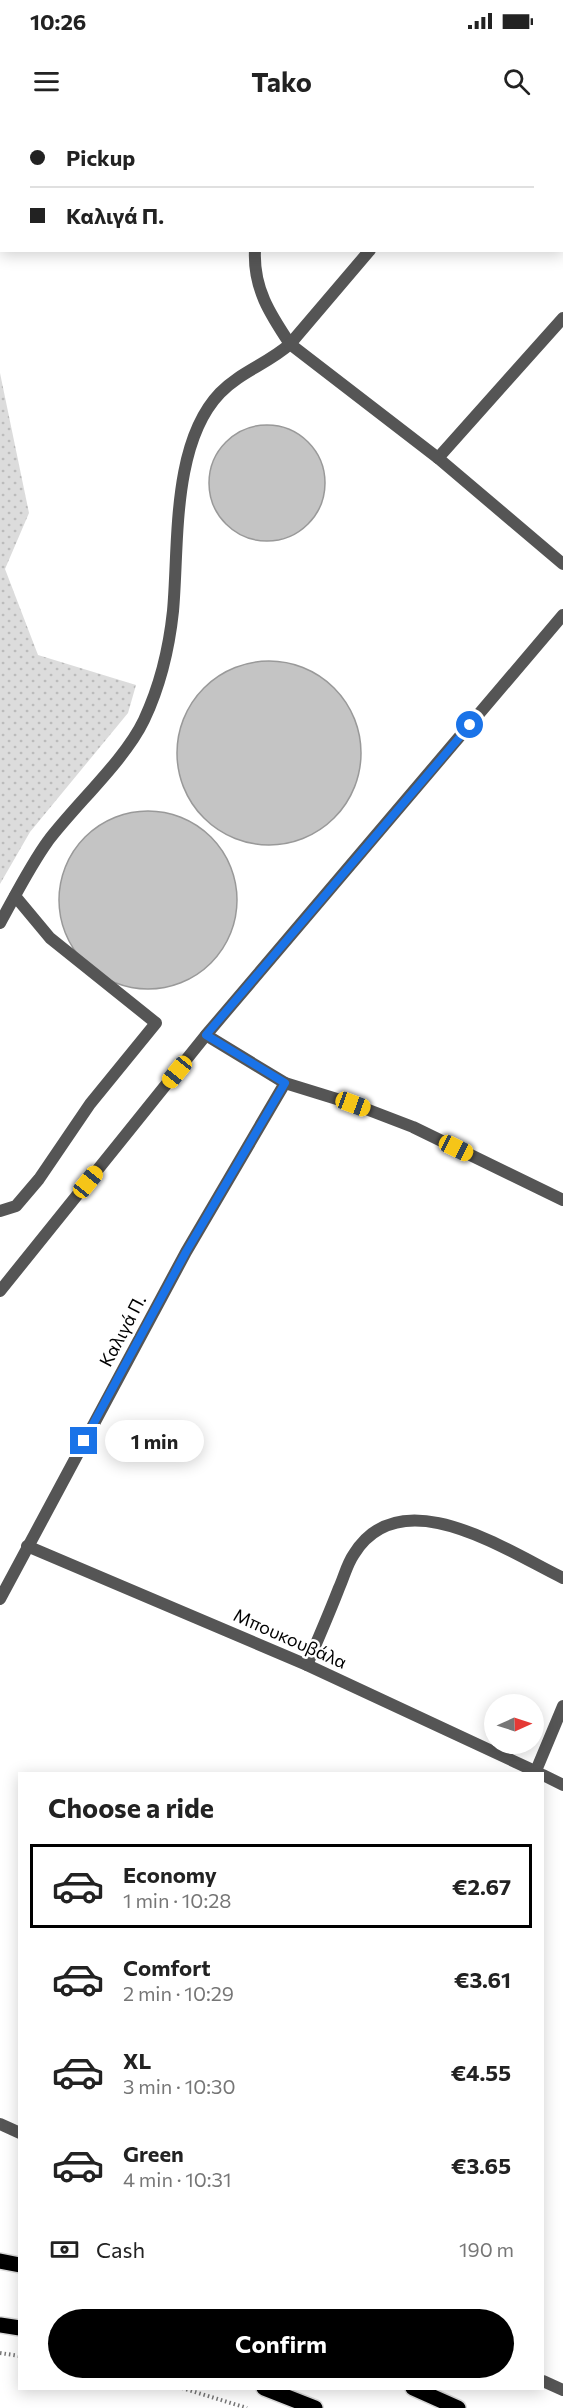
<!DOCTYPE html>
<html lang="en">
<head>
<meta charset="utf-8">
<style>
  body { margin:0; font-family:Commissioner,sans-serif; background:#f2f2f2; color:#222; height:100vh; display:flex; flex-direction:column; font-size:22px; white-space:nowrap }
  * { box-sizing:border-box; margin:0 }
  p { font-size:20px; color:#767676 }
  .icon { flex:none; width:33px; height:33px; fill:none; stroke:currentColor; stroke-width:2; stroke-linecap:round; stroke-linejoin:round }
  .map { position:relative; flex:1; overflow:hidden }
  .drawer { position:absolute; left:18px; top:1652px; width:526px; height:618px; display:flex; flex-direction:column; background:#fff; border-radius:0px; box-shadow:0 3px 15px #0003 }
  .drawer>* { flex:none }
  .banner { position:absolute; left:0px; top:0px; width:564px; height:132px; box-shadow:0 3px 15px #0003; display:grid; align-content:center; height:132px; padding:0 30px; background:#fff }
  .needle { width:39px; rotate:87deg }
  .fabs { position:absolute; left:484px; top:1574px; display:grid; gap:12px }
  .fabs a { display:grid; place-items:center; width:60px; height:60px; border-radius:50%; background:#fff; box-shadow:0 3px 15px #0003; font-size:30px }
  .end { position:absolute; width:27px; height:27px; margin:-14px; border:8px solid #1a73e8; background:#fff; box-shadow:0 0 0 3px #fff }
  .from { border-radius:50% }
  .bubble { position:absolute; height:42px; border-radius:21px; background:#fff; box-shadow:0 3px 15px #0003; font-size:20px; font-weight:700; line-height:42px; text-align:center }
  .car { position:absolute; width:18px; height:36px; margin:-18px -9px; border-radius:8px; box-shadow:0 0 4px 2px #0007; background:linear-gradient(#f5c518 24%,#345 0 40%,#f5c518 0 76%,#345 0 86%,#f5c518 0) }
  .banner b { display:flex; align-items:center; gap:21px; height:57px; font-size:22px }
  .banner b+b { border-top:2px solid #e0e0e0 }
  .banner i { width:15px; height:15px; background:#222 }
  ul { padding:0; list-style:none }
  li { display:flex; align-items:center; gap:18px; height:84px; margin:0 12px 9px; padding:0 18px; border:3px solid transparent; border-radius:0px }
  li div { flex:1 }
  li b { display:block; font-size:22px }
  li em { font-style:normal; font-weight:700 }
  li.active { border-color:#000 }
  li>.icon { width:54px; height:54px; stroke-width:1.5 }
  h2 { padding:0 30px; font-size:27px; line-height:72px }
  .pay { display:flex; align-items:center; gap:15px; height:66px; padding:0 30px; font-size:22px }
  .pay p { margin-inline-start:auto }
  .button { display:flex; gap:12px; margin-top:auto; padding:12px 30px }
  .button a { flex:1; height:69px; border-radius:36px; background:#000; color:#fff; font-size:24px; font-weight:700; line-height:69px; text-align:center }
  .status { display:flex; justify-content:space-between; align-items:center; height:42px; padding:0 30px; background:#fff; direction:ltr }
  .status svg { height:16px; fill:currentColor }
  header { display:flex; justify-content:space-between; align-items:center; height:78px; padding:0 30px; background:#fff; font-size:27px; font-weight:700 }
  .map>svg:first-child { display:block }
  .grass { fill:url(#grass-dots) }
  .building { fill:#c4c4c4; stroke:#999; stroke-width:1.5 }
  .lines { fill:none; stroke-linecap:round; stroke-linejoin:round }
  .primary-casing { stroke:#dbdbdb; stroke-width:18 }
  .path { stroke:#777; stroke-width:4; stroke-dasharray:1.5 3; stroke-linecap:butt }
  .service { stroke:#555; stroke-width:12 }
  .minor { stroke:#555; stroke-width:12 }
  .primary { stroke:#000; stroke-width:15 }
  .route { stroke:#1a73e8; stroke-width:8 }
  .labels { text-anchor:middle; stroke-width:5; stroke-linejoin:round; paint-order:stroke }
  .street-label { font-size:18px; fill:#000; stroke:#fff }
</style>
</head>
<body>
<div class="status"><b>10:26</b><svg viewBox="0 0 49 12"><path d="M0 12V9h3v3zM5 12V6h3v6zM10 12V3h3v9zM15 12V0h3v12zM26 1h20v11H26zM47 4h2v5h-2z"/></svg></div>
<header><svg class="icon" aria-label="menu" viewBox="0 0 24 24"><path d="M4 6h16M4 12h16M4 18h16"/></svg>Tako<svg class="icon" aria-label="search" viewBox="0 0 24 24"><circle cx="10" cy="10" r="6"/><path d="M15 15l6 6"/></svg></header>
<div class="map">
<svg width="563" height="2288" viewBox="0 0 563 2288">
  <defs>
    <pattern id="grass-dots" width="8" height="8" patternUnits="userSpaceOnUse" patternTransform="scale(1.5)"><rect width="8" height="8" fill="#dcdcdc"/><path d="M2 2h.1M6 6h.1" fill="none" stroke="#bbb" stroke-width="1.8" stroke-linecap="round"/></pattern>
  </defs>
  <rect width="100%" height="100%" fill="#fff"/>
  <path class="grass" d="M0 253 29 393 5 449 38 535 136 565 128 593 30 712 0 764Z"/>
  <g class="building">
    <circle cx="267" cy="363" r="58"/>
    <circle cx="269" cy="633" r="92"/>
    <circle cx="148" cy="780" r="89"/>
  </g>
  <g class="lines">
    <defs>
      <g id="primary">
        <path d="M0 2141 20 2145"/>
        <path d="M0 2205 20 2208"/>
        <path d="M264 2268 315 2288"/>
        <path d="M413 2268 458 2288"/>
      </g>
    </defs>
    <use href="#primary" class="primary-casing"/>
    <g class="path">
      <path d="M0 2233 20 2236"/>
      <path d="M182 2268 247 2288"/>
    </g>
    <g class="service">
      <path d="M485 2 487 0"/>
      <path d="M255 130C253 168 270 194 290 224"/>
      <path d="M438 338 563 198"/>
      <path d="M0 803C15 776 30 746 48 721 76 684 125 640 144 600 160 566 169 529 173 491 179 426 171 324 220 273 240 252 269 243 290 224L370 130"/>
      <path d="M206 915 285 963 353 984 413 1007 563 1080"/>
      <path d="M0 1091 16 1086 39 1059 90 984 156 903 50 818 15 776"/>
      <path d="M27 1426 307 1545 539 1653"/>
      <path d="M307 1545C318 1519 329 1494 339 1468 344 1457 347 1444 354 1434 401 1358 507 1431 563 1458"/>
      <path d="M535 1653 563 1586"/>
      <path d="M543 1655 563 1665"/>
    </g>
    <g class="minor">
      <path d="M290 224 438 338 563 444"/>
      <path d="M0 1171 206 915 563 495"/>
      <path d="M0 1479 186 1132 285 963"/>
      <path d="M0 2004 20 2013"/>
      <path d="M543 2261 563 2270"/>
    </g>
    <use href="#primary" class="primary"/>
  </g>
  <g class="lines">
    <path class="route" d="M84 1321 186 1132 285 963 206 915 470 605"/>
  </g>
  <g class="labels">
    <g class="street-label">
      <text transform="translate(123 1211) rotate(-62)" y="6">Καλιγά Π.</text>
      <text transform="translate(290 1519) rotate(24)" y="6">Μπουκουβάλα</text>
    </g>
  </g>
</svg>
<div class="fabs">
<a><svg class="needle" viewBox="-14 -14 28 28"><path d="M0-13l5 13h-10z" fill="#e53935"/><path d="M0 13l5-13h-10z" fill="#767676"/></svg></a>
</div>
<i class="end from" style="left:470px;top:605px"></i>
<i class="end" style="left:84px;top:1321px"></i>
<div class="bubble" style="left:105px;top:1300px;width:99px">1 min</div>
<i class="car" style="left:177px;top:952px;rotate:219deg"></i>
<i class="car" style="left:353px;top:984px;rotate:110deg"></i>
<i class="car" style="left:456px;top:1028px;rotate:116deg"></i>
<i class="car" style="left:88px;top:1062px;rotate:39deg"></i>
<div class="banner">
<b><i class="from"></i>Pickup</b>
<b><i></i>Καλιγά Π.</b>
</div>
<section class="drawer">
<h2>Choose a ride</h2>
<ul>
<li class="active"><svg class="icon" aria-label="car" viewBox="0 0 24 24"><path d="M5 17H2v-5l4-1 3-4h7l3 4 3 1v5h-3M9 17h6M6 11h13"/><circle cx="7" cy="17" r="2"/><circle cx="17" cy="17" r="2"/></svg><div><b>Economy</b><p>1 min · 10:28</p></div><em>€2.67</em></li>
<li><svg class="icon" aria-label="car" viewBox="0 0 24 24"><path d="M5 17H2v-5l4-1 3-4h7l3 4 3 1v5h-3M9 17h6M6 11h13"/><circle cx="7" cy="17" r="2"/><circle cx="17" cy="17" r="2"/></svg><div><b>Comfort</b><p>2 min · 10:29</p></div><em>€3.61</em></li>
<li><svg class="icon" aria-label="car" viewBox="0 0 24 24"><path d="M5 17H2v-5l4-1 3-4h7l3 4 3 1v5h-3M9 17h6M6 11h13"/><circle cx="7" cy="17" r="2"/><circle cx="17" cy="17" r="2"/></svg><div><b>XL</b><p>3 min · 10:30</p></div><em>€4.55</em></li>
<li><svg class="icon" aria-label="car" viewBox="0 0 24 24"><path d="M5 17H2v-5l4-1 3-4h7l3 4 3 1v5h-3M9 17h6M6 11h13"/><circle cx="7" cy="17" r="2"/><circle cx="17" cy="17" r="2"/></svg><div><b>Green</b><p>4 min · 10:31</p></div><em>€3.65</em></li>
</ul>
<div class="pay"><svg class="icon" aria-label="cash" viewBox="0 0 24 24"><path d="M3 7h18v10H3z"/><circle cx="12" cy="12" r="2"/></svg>Cash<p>190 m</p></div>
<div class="button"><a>Confirm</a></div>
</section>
</div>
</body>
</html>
